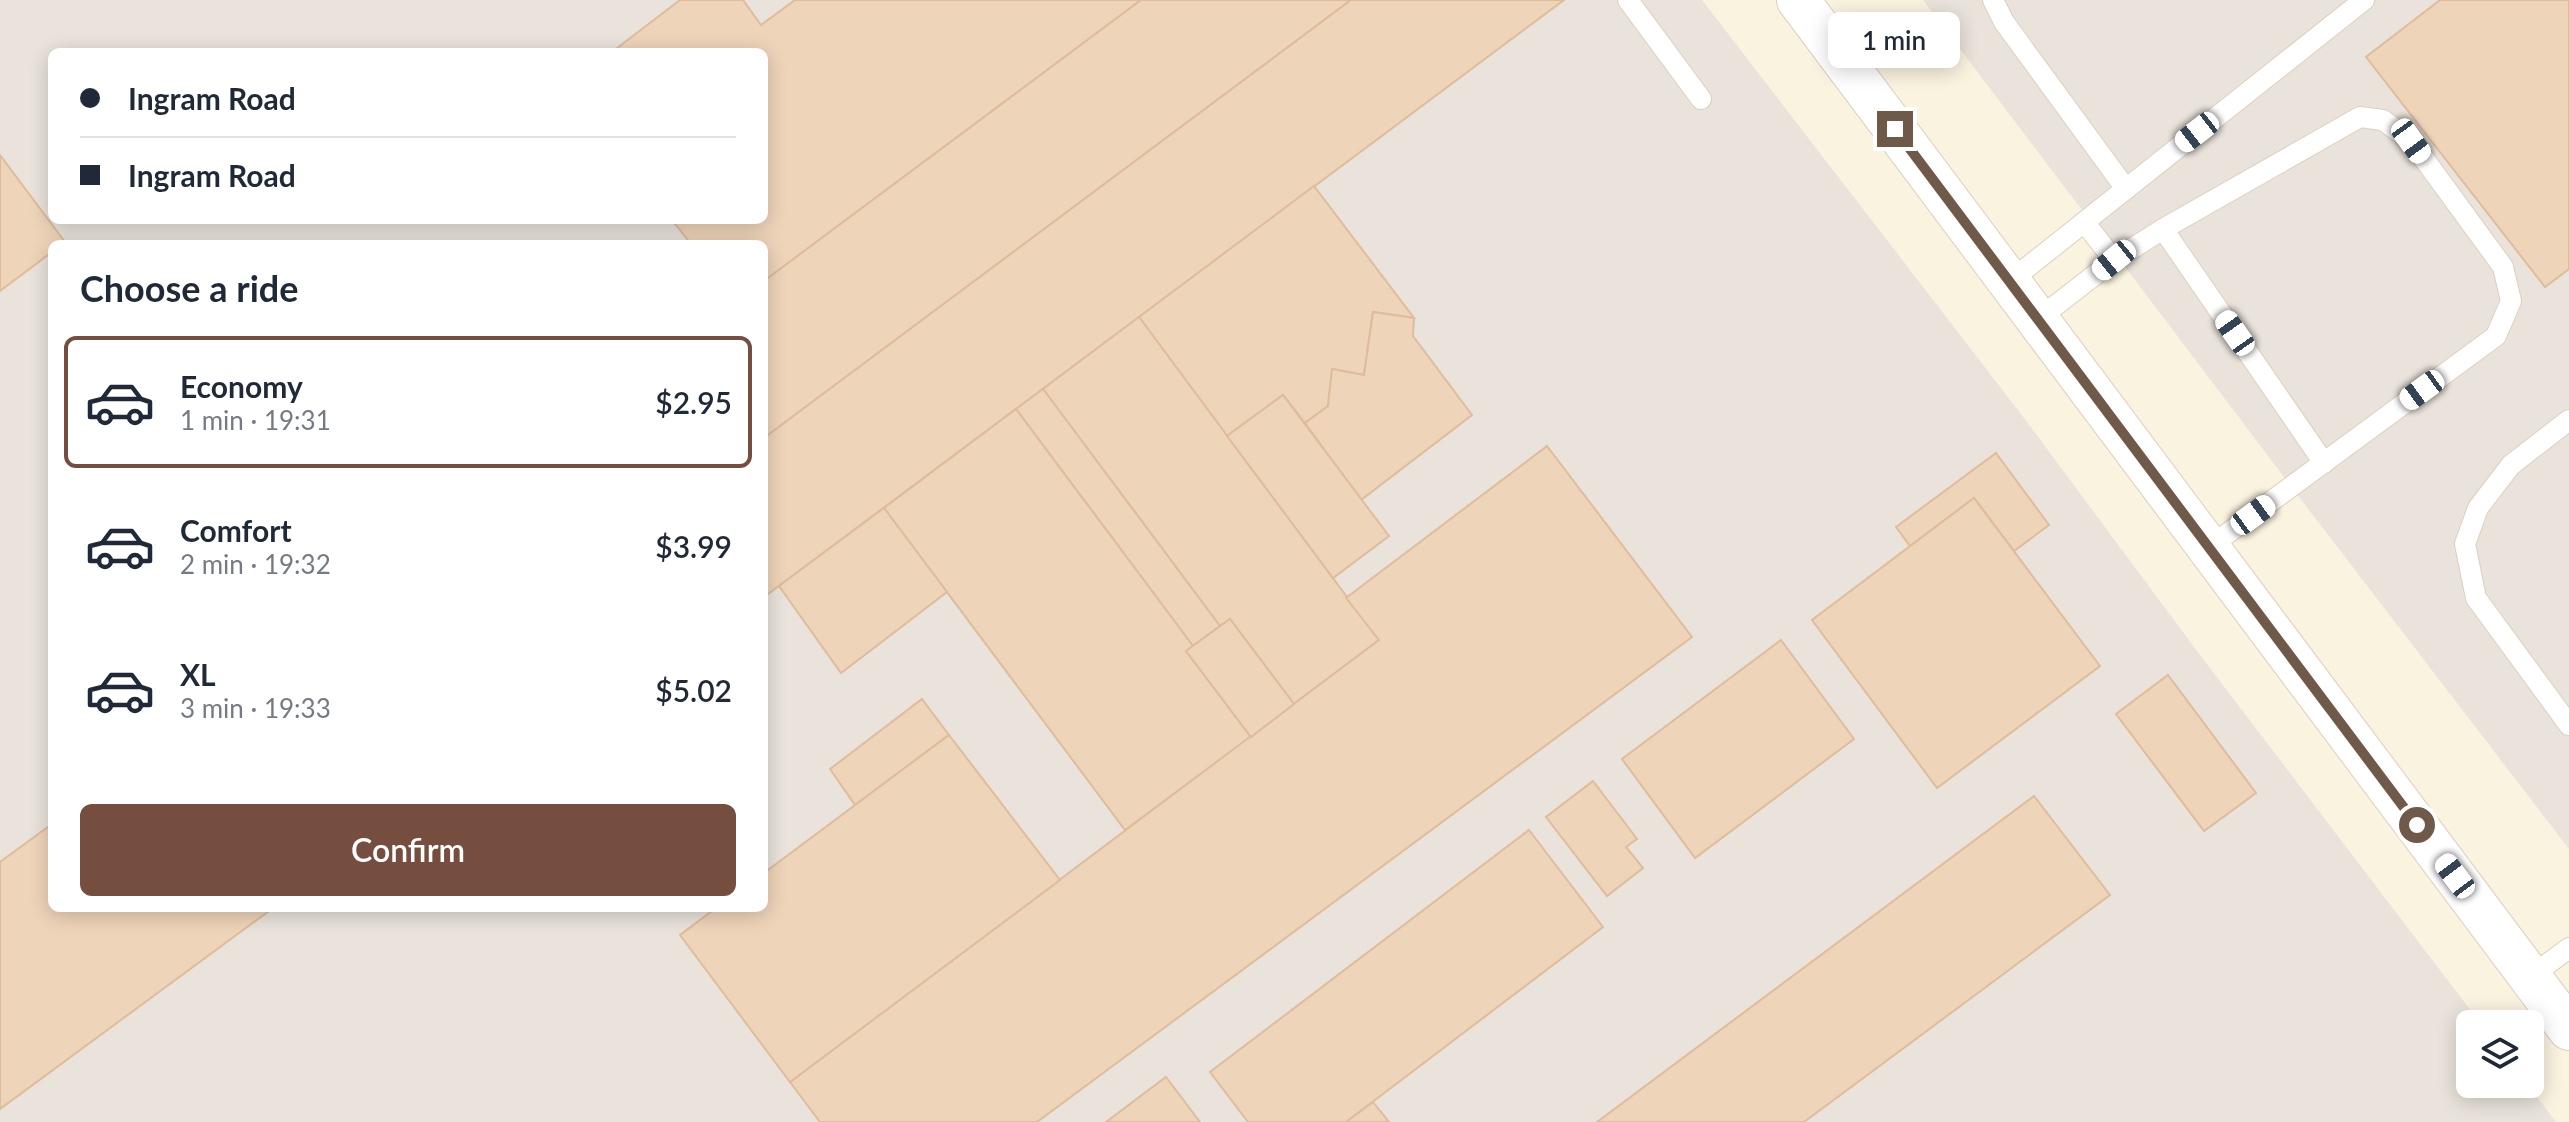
<!DOCTYPE html>
<html lang="en">
<head>
<meta charset="utf-8">
<style>
  body { margin:0; font-family:Lato,sans-serif; background:#f2f2f3; color:#1f2937; height:100vh; display:flex; flex-direction:column; font-size:30px; white-space:nowrap }
  * { box-sizing:border-box; margin:0 }
  p { font-size:26px; color:#747a83 }
  .icon { flex:none; width:44px; height:44px; fill:none; stroke:currentColor; stroke-width:2; stroke-linecap:round; stroke-linejoin:round }
  .map { position:relative; flex:1; overflow:hidden }
  .side { position:absolute; left:48px; top:240px; width:720px; height:672px; display:flex; flex-direction:column; background:#fff; border-radius:12px; box-shadow:0 4px 20px #0003 }
  .side>* { flex:none }
  .hud { position:absolute; left:48px; top:48px; width:720px; height:176px; border-radius:12px; box-shadow:0 4px 20px #0003; display:grid; align-content:center; height:176px; padding:0 32px; background:#fff }
  .fabs { position:absolute; left:2456px; top:1010px; display:grid; gap:16px }
  .fabs a { display:grid; place-items:center; width:88px; height:88px; border-radius:12px; background:#fff; box-shadow:0 4px 20px #0003; font-size:40px }
  .end { position:absolute; width:36px; height:36px; margin:-18px; border:10px solid #6f5a49; background:#fff; box-shadow:0 0 0 4px #fff }
  .from { border-radius:50% }
  .bubble { position:absolute; height:56px; border-radius:12px; background:#fff; box-shadow:0 4px 20px #0003; font-size:26px; font-weight:600; line-height:56px; text-align:center }
  .car { position:absolute; width:24px; height:48px; margin:-24px -12px; border-radius:10px; box-shadow:0 0 6px 2px #0007; background:linear-gradient(#fff 24%,#345 0 40%,#fff 0 76%,#345 0 86%,#fff 0) }
  .hud b { display:flex; align-items:center; gap:28px; height:76px; font-size:30px }
  .hud b+b { border-top:2px solid #e0e1e3 }
  .hud i { width:20px; height:20px; background:#1f2937 }
  ul { padding:0; list-style:none }
  li { display:flex; align-items:center; gap:24px; height:132px; margin:0 16px 12px; padding:0 16px; border:4px solid transparent; border-radius:12px }
  li div { flex:1 }
  li b { display:block; font-size:30px }
  li em { font-style:normal; font-weight:600 }
  li.active { border-color:#754e40 }
  li>.icon { width:72px; height:72px; stroke-width:1.5 }
  h2 { padding:0 32px; font-size:36px; line-height:96px }
  .button { display:flex; gap:16px; margin-top:auto; padding:16px 32px }
  .button a { flex:1; height:92px; border-radius:12px; background:#754e40; color:#fff; font-size:32px; font-weight:600; line-height:92px; text-align:center }
  .map>svg:first-child { display:block }
  .industrial { fill:#e9e3db; fill-rule:evenodd }
  .building { fill:#eed4b9; stroke:#dfbc9b; stroke-width:2 }
  .lines { fill:none; stroke-linecap:round; stroke-linejoin:round }
  .lane-casing { stroke:#ddcfbc; stroke-width:22 }
  .street-casing { stroke:#ddcfbc; stroke-width:44 }
  .lane { stroke:#fff; stroke-width:20 }
  .street { stroke:#fff; stroke-width:42 }
  .route { stroke:#6f5a49; stroke-width:10 }
</style>
</head>
<body>
<div class="map">
<svg width="2569" height="1122" viewBox="0 0 2569 1122">
  <rect width="100%" height="100%" fill="#faf3e0"/>
  <g class="industrial">
    <path d="M0 0H1702L2024 418 2197 651 2481 1024H2470V1084H2527L2556 1122H0ZM52 52H764V220H52ZM52 244H764V908H52Z"/>
    <path d="M1923 0H2569V849L2309 510Z"/>
  </g>
  <g class="building">
    <path d="M680 0H743L761 25 795 0H1141L764 281V244H691L672 220H764V52H612Z"/>
    <path d="M1141 0H1351L764 438V281Z"/>
    <path d="M1351 0H1564L764 597V438Z"/>
    <path d="M2440 0H2569V269L2545 287 2366 57Z"/>
    <path d="M0 155 65 242 52 244V252L0 291Z"/>
    <path d="M1314 186 1414 318 1373 312 1364 375 1332 369 1328 406 1305 423 1283 395 1227 436 1139 317Z"/>
    <path d="M1373 312 1414 318 1413 336 1472 415 1361 500 1305 423 1328 406 1332 369 1364 375Z"/>
    <path d="M1139 317 1379 640 1294 704 1230 619 1220 626 1043 389Z"/>
    <path d="M1043 389 1220 626 1193 646 1016 409Z"/>
    <path d="M1283 395 1389 536 1333 578 1227 436Z"/>
    <path d="M1016 409 1193 646 1186 651 1251 737 1125 830 884 508Z"/>
    <path d="M1547 446 1692 637 1037 1122H820L790 1082 1379 640 1346 598Z"/>
    <path d="M1996 453 2049 525 2014 551 1974 498 1910 546 1896 527Z"/>
    <path d="M1974 498 2100 666 1937 788 1812 620Z"/>
    <path d="M884 508 947 592 841 673 779 586Z"/>
    <path d="M1230 619 1294 704 1251 737 1186 651Z"/>
    <path d="M1781 640 1854 739 1695 858 1622 759Z"/>
    <path d="M2168 675 2256 793 2204 831 2116 714Z"/>
    <path d="M922 699 949 735 855 805 830 769Z"/>
    <path d="M949 735 1060 880 790 1082 680 935 716 908H764V873Z"/>
    <path d="M1593 781 1637 839 1626 847 1643 868 1607 896 1546 817Z"/>
    <path d="M2034 796 2110 895 1804 1122H1597Z"/>
    <path d="M52 824V908H273L0 1109V862Z"/>
    <path d="M1529 830 1603 927 1346 1122H1248L1210 1072Z"/>
    <path d="M1166 1077 1200 1122H1106Z"/>
    <path d="M1373 1102 1389 1122H1346Z"/>
  </g>
  <g class="lines">
    <defs>
      <g id="lane">
        <path d="M1628 0 1701 99"/>
        <path d="M1993 0 2004 22 2126 189"/>
        <path d="M2084 222 2114 260 2163 229 2360 117 2383 120 2411 141 2503 267 2511 301 2496 336 2209 547"/>
        <path d="M2163 229 2324 463"/>
        <path d="M2010 281 2364 0"/>
        <path d="M2038 319 2114 260"/>
        <path d="M2569 420 2511 465 2478 508 2465 544 2476 598 2569 725"/>
        <path d="M2530 977 2569 948"/>
      </g>
      <path id="street" d="M1798 0 2569 1029"/>
    </defs>
    <use href="#lane" class="lane-casing"/>
    <use href="#street" class="street-casing"/>
    <use href="#lane" class="lane"/>
    <use href="#street" class="street"/>
  </g>
  <g class="lines">
    <path class="route" d="M1895 129 2417 825"/>
  </g>
</svg>
<div class="fabs">
<a><svg class="icon" aria-label="layers" viewBox="0 0 24 24"><path d="M12 4l9 5-9 5-9-5zM3 14l9 5 9-5"/></svg></a>
</div>
<i class="end from" style="left:2417px;top:825px"></i>
<i class="end" style="left:1895px;top:129px"></i>
<div class="bubble" style="left:1828px;top:12px;width:132px">1 min</div>
<i class="car" style="left:2197px;top:132px;rotate:232deg"></i>
<i class="car" style="left:2411px;top:141px;rotate:144deg"></i>
<i class="car" style="left:2114px;top:260px;rotate:231deg"></i>
<i class="car" style="left:2235px;top:333px;rotate:325deg"></i>
<i class="car" style="left:2422px;top:390px;rotate:234deg"></i>
<i class="car" style="left:2253px;top:515px;rotate:54deg"></i>
<i class="car" style="left:2455px;top:876px;rotate:323deg"></i>
<div class="hud">
<b><i class="from"></i>Ingram Road</b>
<b><i></i>Ingram Road</b>
</div>
<section class="side">
<h2>Choose a ride</h2>
<ul>
<li class="active"><svg class="icon" aria-label="car" viewBox="0 0 24 24"><path d="M5 17H2v-5l4-1 3-4h7l3 4 3 1v5h-3M9 17h6M6 11h13"/><circle cx="7" cy="17" r="2"/><circle cx="17" cy="17" r="2"/></svg><div><b>Economy</b><p>1 min · 19:31</p></div><em>$2.95</em></li>
<li><svg class="icon" aria-label="car" viewBox="0 0 24 24"><path d="M5 17H2v-5l4-1 3-4h7l3 4 3 1v5h-3M9 17h6M6 11h13"/><circle cx="7" cy="17" r="2"/><circle cx="17" cy="17" r="2"/></svg><div><b>Comfort</b><p>2 min · 19:32</p></div><em>$3.99</em></li>
<li><svg class="icon" aria-label="car" viewBox="0 0 24 24"><path d="M5 17H2v-5l4-1 3-4h7l3 4 3 1v5h-3M9 17h6M6 11h13"/><circle cx="7" cy="17" r="2"/><circle cx="17" cy="17" r="2"/></svg><div><b>XL</b><p>3 min · 19:33</p></div><em>$5.02</em></li>
</ul>
<div class="button"><a>Confirm</a></div>
</section>
</div>
</body>
</html>
